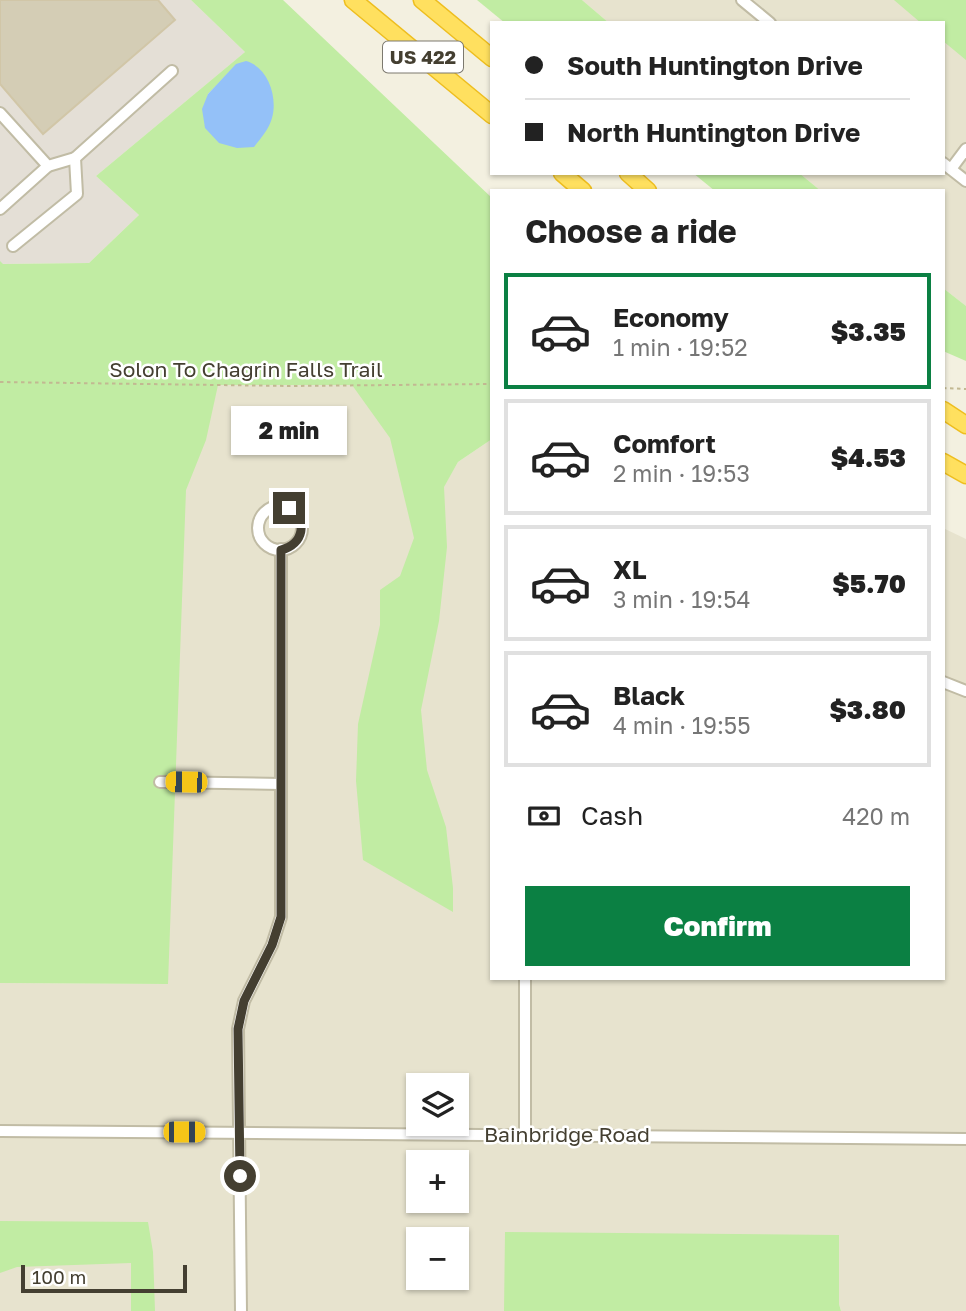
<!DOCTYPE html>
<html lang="en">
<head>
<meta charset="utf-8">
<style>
  body { margin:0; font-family:"Golos Text",sans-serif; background:#f2f2f2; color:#222; height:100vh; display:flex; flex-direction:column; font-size:26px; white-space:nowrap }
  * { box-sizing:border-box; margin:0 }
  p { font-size:23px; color:#767676 }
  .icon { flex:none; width:38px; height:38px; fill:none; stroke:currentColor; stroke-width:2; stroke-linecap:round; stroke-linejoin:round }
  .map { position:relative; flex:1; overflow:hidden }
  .drawer { position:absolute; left:490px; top:189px; width:455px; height:791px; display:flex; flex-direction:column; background:#fff; border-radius:0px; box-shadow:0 2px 5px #0004 }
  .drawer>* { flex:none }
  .hud { position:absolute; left:490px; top:21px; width:455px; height:154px; border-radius:0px; box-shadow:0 2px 5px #0004; display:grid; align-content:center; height:154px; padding:0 35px; background:#fff }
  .tools { position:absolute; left:406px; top:1073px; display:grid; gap:14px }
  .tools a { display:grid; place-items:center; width:63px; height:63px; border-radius:0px; background:#fff; box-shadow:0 2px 5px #0004; font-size:35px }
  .scale { position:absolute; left:21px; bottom:18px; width:166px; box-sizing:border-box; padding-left:7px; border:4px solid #443f31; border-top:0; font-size:19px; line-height:24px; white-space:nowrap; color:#443f31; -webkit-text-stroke:5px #fff; paint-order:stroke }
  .end { position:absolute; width:32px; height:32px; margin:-16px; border:9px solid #443f31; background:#fff; box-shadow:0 0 0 4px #fff }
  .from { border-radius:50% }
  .bubble { position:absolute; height:49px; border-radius:0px; background:#fff; box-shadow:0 2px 5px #0004; font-size:23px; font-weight:800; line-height:49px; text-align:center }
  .car { position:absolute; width:21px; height:42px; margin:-21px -10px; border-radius:9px; box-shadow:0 0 5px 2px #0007; background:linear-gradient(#f5c518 24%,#345 0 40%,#f5c518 0 76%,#345 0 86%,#f5c518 0) }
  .hud b { display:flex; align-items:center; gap:24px; height:66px; font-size:26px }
  .hud b+b { border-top:2px solid #e0e0e0 }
  .hud i { width:18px; height:18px; background:#222 }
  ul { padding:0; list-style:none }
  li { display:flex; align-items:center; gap:21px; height:116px; margin:0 14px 10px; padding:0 21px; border:4px solid #e0e0e0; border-radius:0px }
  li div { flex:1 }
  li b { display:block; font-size:26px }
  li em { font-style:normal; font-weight:800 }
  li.on { border-color:#0b8043 }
  li>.icon { width:63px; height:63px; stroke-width:1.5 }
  h2 { padding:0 35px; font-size:32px; line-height:84px }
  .pay { display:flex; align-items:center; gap:18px; height:77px; padding:0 35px; font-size:26px }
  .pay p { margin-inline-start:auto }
  .button { display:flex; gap:14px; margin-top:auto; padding:14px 35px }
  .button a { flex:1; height:80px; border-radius:0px; background:#0b8043; color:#fff; font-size:28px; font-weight:800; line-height:80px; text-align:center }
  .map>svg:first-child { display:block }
  .residential { fill:#e7e3ce; fill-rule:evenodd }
  .industrial { fill:#e4dfd6 }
  .green { fill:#c1eca3; fill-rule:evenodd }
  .water { fill:#94c1f8 }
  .building { fill:#d4cdb5; stroke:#d1c6a7; stroke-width:2 }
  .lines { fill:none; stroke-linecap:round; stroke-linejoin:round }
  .minor-casing { stroke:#c1bca5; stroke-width:14 }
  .highway-casing { stroke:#eebe1f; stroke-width:19 }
  .path { stroke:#c2b892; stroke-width:2; stroke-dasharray:3.5 3.5; stroke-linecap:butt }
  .minor { stroke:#fff; stroke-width:10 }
  .highway { stroke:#ffe05f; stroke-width:16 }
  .route { stroke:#443f31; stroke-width:9 }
  .labels { text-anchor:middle; stroke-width:5; stroke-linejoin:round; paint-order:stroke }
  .shield { fill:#fff; stroke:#7c796f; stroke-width:2 }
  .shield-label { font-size:19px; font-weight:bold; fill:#443f31 }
  .street-label { font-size:21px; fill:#443f31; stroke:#fff }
</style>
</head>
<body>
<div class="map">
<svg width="966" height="1311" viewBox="0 0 966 1311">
  <rect width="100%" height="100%" fill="#f3f0e0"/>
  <g class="residential">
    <path d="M582 0H966V306L943 288V191H821L799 173H943V23H609Z"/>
    <path d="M0 382 414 385 415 536 458 462 492 439V978H943V528L966 539V1311H841L839 1304 749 1311H0V983L168 984ZM418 1085H457V1124H418ZM418 1162H457V1200H418ZM418 1239H457V1278H418Z"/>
  </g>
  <path class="industrial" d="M0 0H191L245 52 96 176 139 215 89 263 0 264Z"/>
  <g class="green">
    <path d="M191 0H283L492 198V439L458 462 444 487 447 547 439 621 421 710 427 770 446 827 453 888V912L363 860 356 781 358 724 380 625V590L400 576 414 538 390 438 352 385H218L206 440 186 490 168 984 0 983V261L3 264 89 263 139 215 96 176 245 52ZM237 64 205 128 208 94Z"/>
    <path d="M477 0H582L609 23H505Z"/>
    <path d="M894 0H966V60L943 41V23H921Z"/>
    <path d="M693 173H799L821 191H715Z"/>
    <path d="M943 288 966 306V361L943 351Z"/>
    <path d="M0 1221 148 1222 153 1252 155 1311H131V1263L17 1267 0 1273Z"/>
    <path d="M505 1232 839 1235V1304L841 1311H504Z"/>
  </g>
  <path class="water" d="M246 61C268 67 278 97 272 118 269 129 261 138 254 147L237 148 219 143 205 128 202 109 208 94 236 64Z"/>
  <path class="building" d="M0 0H158L175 20 43 134 0 84Z"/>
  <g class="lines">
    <defs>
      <g id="minor">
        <path d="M742 0 770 23"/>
        <path d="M0 113 48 166 75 158"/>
        <path d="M943 163 966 181"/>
        <path d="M951 169 966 149"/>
        <path d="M0 209 48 166"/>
        <path d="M13 246 77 194 75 158 172 71"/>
        <circle cx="280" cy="528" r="22"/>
        <path d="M943 682 966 691"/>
        <path d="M160 782 281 784"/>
        <path d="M0 1131 966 1139"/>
        <path d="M525 1135V978"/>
        <path d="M241 1311 238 1029 244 1001 272 945 281 917V549"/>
      </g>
      <g id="highway">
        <path d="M353 0 492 115"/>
        <path d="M422 0 492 58"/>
        <path d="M562 173 583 191"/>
        <path d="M628 173 648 191"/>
        <path d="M943 410 966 425"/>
        <path d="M943 462 966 475"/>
      </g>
    </defs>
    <use href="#minor" class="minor-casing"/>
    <use href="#highway" class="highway-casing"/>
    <g class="path">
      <path d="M0 382 290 386 492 384"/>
      <path d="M943 388 966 389"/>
    </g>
    <use href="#minor" class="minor"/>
    <use href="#highway" class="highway"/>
  </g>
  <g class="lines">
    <path class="route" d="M240 1176 238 1029 244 1001 272 945 281 917V550C304 544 308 521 289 508"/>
  </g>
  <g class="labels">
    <rect class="shield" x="383" y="41.5" width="80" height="31" rx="5"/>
    <g class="shield-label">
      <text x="423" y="64">US 422</text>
    </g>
    <g class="street-label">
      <text x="246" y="377">Solon To Chagrin Falls Trail</text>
      <text x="567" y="1142">Bainbridge Road</text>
    </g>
  </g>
</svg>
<div class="tools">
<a><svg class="icon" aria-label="layers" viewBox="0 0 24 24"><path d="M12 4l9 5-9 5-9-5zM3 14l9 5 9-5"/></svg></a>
<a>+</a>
<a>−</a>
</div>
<div class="scale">100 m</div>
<i class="end from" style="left:240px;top:1176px"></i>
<i class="end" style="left:289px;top:508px"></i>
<div class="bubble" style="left:231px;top:406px;width:116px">2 min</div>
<i class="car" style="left:186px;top:782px;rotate:271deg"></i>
<i class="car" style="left:184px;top:1132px;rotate:90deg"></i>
<div class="hud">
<b><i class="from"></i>South Huntington Drive</b>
<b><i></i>North Huntington Drive</b>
</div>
<section class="drawer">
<h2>Choose a ride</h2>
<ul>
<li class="on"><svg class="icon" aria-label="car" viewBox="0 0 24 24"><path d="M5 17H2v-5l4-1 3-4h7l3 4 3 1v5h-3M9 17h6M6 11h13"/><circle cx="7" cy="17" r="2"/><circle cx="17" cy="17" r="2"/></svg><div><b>Economy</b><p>1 min · 19:52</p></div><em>$3.35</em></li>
<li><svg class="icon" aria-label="car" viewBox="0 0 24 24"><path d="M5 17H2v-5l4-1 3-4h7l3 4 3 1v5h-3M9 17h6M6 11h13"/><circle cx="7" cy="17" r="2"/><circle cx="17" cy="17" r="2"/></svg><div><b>Comfort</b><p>2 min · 19:53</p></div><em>$4.53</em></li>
<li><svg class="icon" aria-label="car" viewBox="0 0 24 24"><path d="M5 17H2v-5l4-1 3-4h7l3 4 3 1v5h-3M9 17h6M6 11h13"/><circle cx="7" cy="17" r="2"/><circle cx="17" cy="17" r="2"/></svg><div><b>XL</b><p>3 min · 19:54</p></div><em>$5.70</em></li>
<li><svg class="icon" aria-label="car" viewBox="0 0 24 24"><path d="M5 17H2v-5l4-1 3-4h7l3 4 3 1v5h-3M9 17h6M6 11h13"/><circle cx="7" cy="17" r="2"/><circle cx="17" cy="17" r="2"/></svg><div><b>Black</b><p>4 min · 19:55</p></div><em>$3.80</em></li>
</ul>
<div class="pay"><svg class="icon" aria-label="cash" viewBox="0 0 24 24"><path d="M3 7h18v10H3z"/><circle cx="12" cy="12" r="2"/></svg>Cash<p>420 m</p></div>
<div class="button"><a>Confirm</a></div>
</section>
</div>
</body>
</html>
